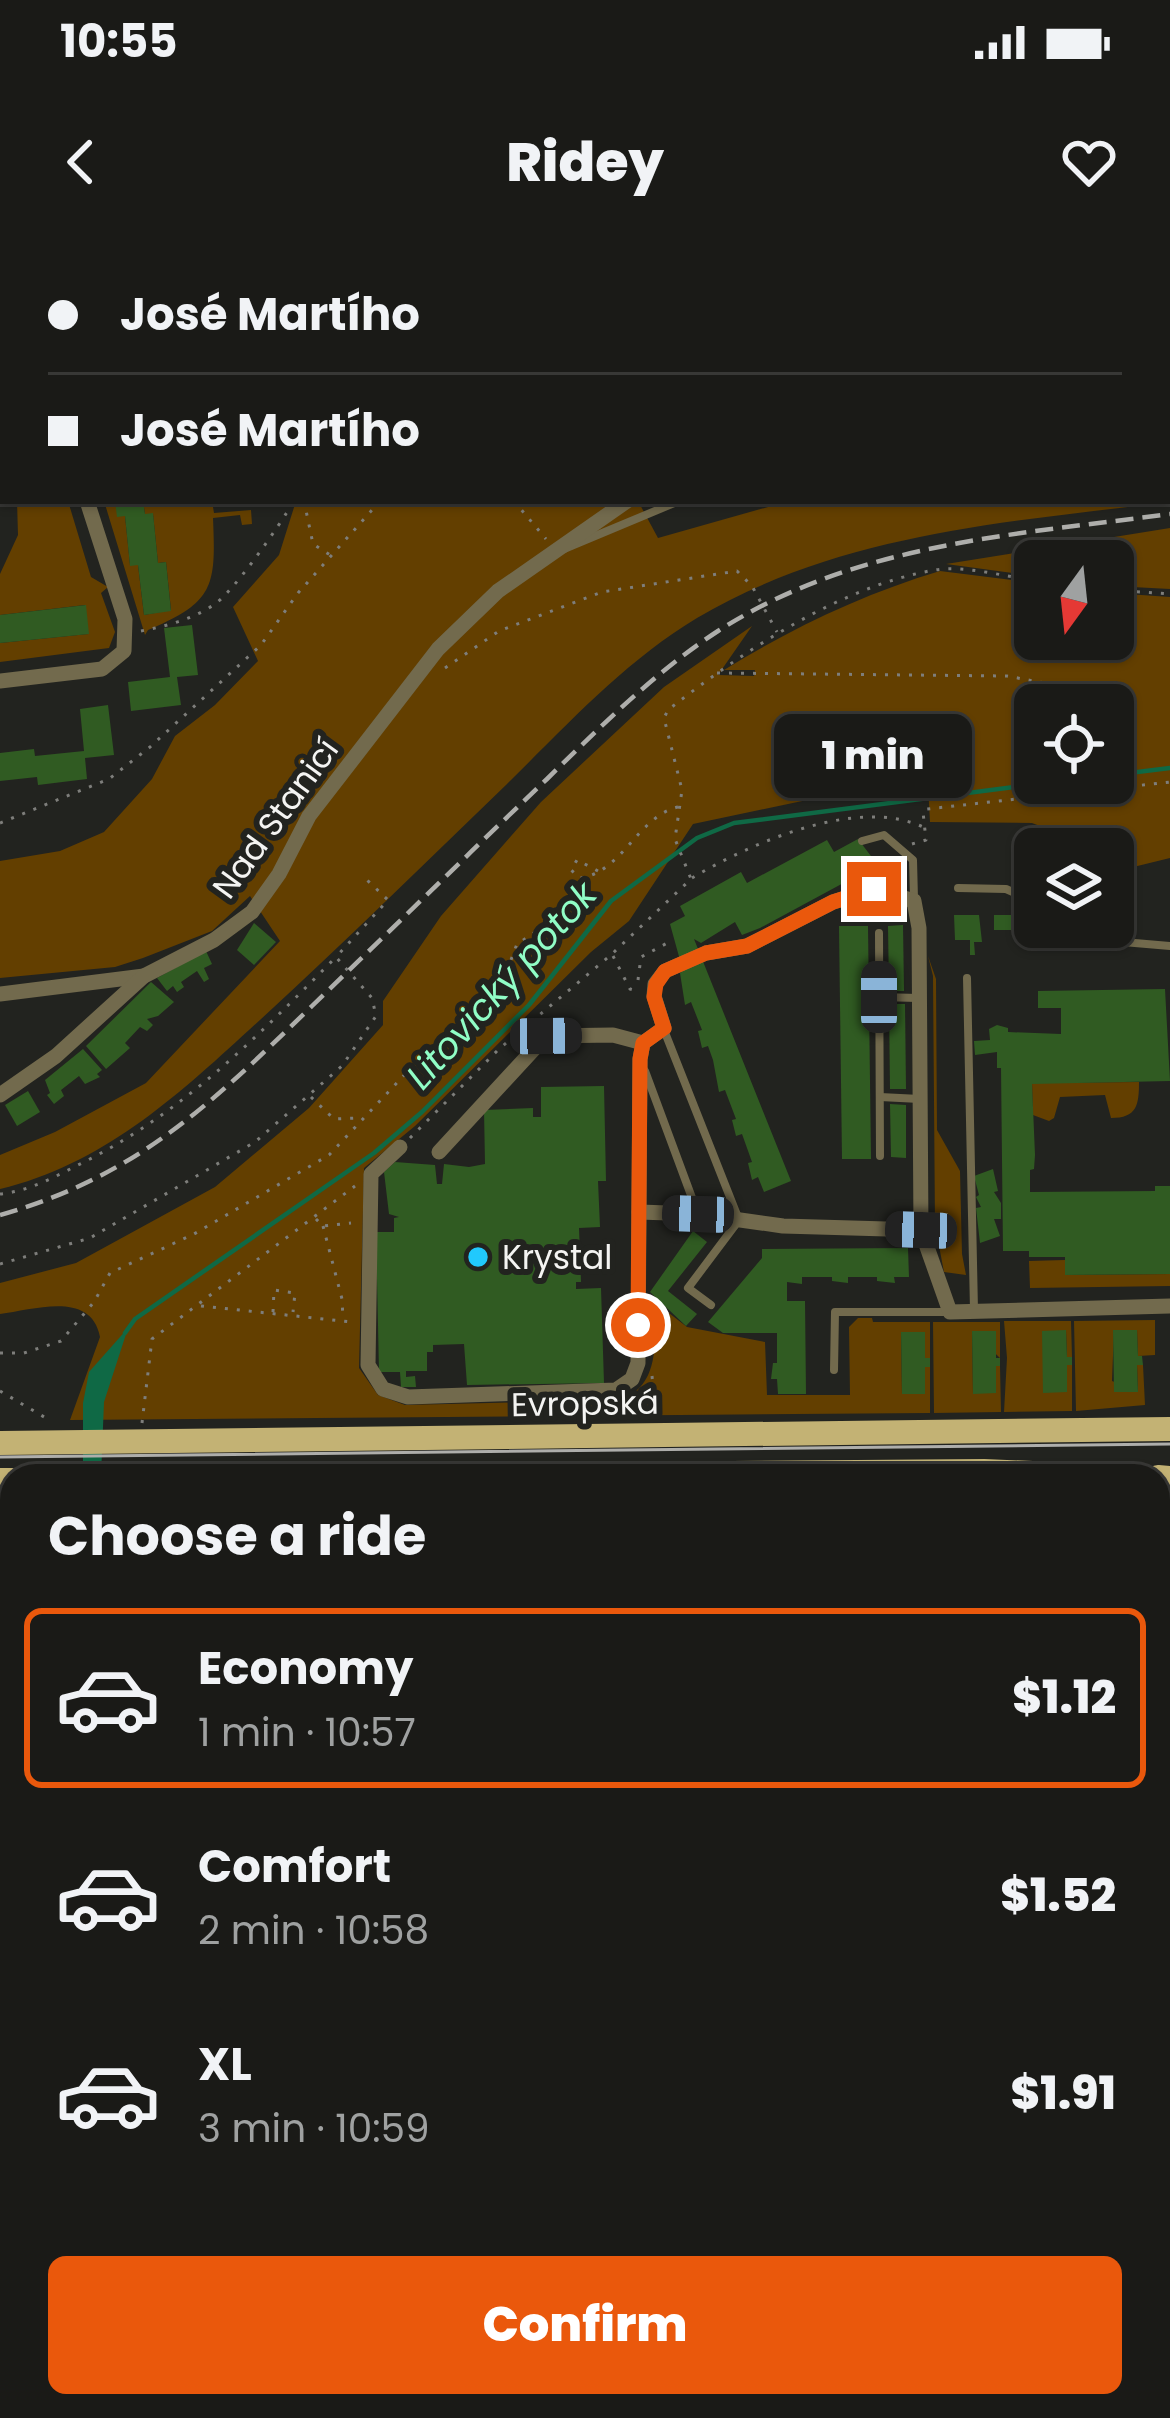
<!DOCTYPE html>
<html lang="en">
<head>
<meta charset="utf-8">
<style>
  body { margin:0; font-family:Poppins,sans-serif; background:#272724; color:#f1f3f6; height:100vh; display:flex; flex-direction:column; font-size:45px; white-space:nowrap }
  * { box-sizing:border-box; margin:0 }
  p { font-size:39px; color:#9fa1a1 }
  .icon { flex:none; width:66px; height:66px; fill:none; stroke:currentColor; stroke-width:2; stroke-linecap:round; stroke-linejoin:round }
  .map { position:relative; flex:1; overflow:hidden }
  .drawer { position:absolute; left:0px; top:1224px; width:1170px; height:954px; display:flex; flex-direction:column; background:#1a1a17; border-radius:36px 36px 0 0; box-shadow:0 3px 9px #0004,0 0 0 3px #383836 }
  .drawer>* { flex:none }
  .top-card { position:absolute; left:0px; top:0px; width:1170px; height:264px; box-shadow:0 3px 9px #0004,0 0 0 3px #383836; display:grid; align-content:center; height:264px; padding:0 48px; background:#1a1a17 }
  .needle { width:78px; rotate:195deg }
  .buttons { position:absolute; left:1014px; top:300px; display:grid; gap:24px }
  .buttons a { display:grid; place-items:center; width:120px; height:120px; border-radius:18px; background:#1a1a17; box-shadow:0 3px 9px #0004,0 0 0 3px #383836; font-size:60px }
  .end { position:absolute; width:54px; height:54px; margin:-27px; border:15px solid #ea580c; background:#fff; box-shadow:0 0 0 6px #fff }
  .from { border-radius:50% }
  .bubble { position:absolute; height:84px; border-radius:18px; background:#1a1a17; box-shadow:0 3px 9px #0004,0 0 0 3px #383836; font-size:39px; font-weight:800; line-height:84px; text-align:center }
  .car { position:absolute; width:36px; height:72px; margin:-36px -18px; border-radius:15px; box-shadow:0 0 9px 3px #0007; background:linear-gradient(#222 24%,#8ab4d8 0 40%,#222 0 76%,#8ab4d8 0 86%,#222 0) }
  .top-card b { display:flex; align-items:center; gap:42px; height:114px; font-size:45px }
  .top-card b+b { border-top:3px solid #383836 }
  .top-card i { width:30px; height:30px; background:#f1f3f6 }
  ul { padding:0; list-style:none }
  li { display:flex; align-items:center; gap:36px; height:180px; margin:0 24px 18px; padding:0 24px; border:6px solid transparent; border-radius:18px }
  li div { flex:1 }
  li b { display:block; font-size:45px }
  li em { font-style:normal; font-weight:800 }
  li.current { border-color:#ea580c }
  li>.icon { width:108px; height:108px; stroke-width:1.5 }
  h2 { padding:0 48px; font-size:54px; line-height:144px }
  .action { display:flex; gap:24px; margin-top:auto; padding:24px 48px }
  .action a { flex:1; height:138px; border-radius:18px; background:#ea580c; color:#fff; font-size:48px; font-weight:800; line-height:138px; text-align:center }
  .status { display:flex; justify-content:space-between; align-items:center; height:84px; padding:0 60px; background:#1a1a17; direction:ltr }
  .status svg { height:33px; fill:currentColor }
  header { display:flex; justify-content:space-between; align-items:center; height:156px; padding:0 48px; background:#1a1a17; font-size:54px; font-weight:800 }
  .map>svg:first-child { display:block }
  .green { fill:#633f00; fill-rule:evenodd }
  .water { fill:#0f6945 }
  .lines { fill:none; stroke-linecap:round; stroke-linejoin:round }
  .stream { stroke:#0f6945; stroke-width:4.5 }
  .building { fill:#305b22 }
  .path { stroke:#7e7e7b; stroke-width:3; stroke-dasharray:3 9; stroke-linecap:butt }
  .lane { stroke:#726a4d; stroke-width:8 }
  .street { stroke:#726a4d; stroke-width:15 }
  .primary { stroke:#c3b274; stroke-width:24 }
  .tram { stroke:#aeaeab; stroke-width:3 }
  .rail { stroke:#aeaeab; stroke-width:4.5; stroke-dasharray:18 9; stroke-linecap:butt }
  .route { stroke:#ea580c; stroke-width:15 }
  .poi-dot { fill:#21c9fd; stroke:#22231f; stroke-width:4.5 }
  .labels { text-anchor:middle; stroke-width:12; stroke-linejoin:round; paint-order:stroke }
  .street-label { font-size:33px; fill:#f4f4f2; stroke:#22231f }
  .poi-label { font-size:33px; fill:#f4f4f2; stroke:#22231f; text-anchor:start }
  .water-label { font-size:36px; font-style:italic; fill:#90fdc6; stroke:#22231f }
</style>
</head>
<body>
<div class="status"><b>10:55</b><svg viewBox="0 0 49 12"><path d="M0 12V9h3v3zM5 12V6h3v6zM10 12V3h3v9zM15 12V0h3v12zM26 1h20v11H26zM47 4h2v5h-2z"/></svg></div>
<header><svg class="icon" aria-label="back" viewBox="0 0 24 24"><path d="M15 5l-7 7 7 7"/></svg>Ridey<svg class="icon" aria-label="heart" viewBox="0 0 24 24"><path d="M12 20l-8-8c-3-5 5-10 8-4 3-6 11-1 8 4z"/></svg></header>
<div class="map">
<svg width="1170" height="2178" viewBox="0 0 1170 2178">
  <rect width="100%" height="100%" fill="#22231f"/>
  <g class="green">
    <path d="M556 0H1170V262C1008 282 841 293 697 378 624 422 566 486 506 545 421 627 337 710 249 790 175 858 101 925 0 949V915L55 892 146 843 280 701 250 656 212 691 143 718 115 727 0 738V621L60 611 104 592 152 539 175 496 215 465 258 421 233 367 279 315 296 261H638L658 298 789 261H1167V3H555Z"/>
    <path d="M17 261H68L91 337 108 347 101 353 115 392 109 408 0 422V403L88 394 85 365 0 375V334L18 295Z"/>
    <path d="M104 261H115L125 276 130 325H138L144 375 171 370 166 322 158 323 153 274H145L143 261H212L214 273 251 270 252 284 242 285 240 275 213 278C216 347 214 362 148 390L145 395Z"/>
    <path d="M1170 288V349L1113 346V321H1035V336L946 324Z"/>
    <path d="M940 331 1035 343V399H1113V353L1170 357V618L1113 632V609H1052L1053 591 1032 583 930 582 928 546 826 556 693 584 629 681 591 712 415 886 364 928 359 1128 378 1155 405 1165 619 1160C662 1146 654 1100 656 1063L687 1087 765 1102 767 1155H850L849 1087 858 1078H872L873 1082H930V1118H925V1092L901 1093 902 1154H925V1127H930V1173L70 1180 100 1097C91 1050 34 1070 0 1074V1043L76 1023 215 947 309 868 383 785V761L441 676 541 562 664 447 752 386 718 435 754 436 755 430H724C792 388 863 354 940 331ZM1035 465H1113V543H1035Z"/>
    <path d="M928 716 936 739 937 890 960 931 962 1014 966 1035 944 1032 935 985 933 736Z"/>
    <path d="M1139 842C1139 865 1137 878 1111 878L1105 855 1060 857 1054 878 1049 881 1033 875 1032 843Z"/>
    <path d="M1065 1020 1066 1035 1170 1034V1046L1030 1048 1029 1021Z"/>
    <path d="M1155 1080V1115L1138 1116 1137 1090H1114L1112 1141 1138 1151 1137 1125H1143L1145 1165 1076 1171 1074 1081Z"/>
    <path d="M1004 1081H1071L1072 1117H1067L1066 1091H1043V1152H1067V1125H1072V1171L1004 1172 1007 1118Z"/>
    <path d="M933 1082H1000V1118L972 1091 973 1153H996V1126H1000L1001 1172 934 1173Z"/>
    <rect x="1158" y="1255" width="12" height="133"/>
    <path d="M1170 1603V1753L1158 1760V1636L1169 1633Z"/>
    <path d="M1170 2007V2161L1158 2147V2017Z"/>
    <path d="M1158 2160 1170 2178H198L182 2166H1158Z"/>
  </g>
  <g class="water">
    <path d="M128 1088 104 1162 101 1236H83V1163L89 1132Z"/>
    <path d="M1170 1753V1971L1158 1957V1760Z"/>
  </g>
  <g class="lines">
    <g class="stream">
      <path d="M1113 535 1170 528"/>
      <path d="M125 1093 135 1079 374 913 422 872 529 765 611 661 697 598 734 583 1046 543"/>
    </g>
  </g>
  <g class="building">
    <path d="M115 261H143L145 274 153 273 158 323 166 322 171 371 144 375 138 325 130 326 125 276 117 277Z"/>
    <path d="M86 365 89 394 0 403V375Z"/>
    <path d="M192 385 198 435 177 437 181 465 131 471 128 442 170 437 164 388Z"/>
    <path d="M108 465 114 515 85 518 87 539 38 545 37 537 0 541V513L34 509 35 516 84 511 80 469Z"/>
    <path d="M858 599 874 620 870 622 873 627 760 688 742 695 735 682 701 703 694 699 791 941 764 952 758 937 752 940 748 923 752 922 742 894 736 896 732 880 736 879 725 850 719 852 713 820 708 806 702 808 698 791 702 790 691 762 685 765 680 733 683 731 670 684 685 676 680 666 741 632 747 643 827 600 834 612Z"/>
    <path d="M954 675H979L982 702H974L975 715H970V700H955Z"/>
    <rect x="994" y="675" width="33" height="15"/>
    <path d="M254 683 276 702 254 725 237 710Z"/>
    <path d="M903 685 904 751H889L888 686Z"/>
    <path d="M839 686H868L871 919H842Z"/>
    <path d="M206 711 212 724 204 728 209 739 204 742 197 731 181 742 184 747 177 752 173 746 167 751 157 738Z"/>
    <path d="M151 742 174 762 158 776 147 779 153 785 147 791 140 787 125 803 130 808 106 829 86 806Z"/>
    <path d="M1165 749 1170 841 1032 844 1035 915 1034 929 1030 930V952L1155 951V946H1170V1034L1065 1035V1017H1029V1011H1003L1001 828H997V812L975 815 974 801 990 800 989 789 997 785 1008 788V792L1061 794V768H1038V751Z"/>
    <path d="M889 764H905L906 849H890Z"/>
    <path d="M83 809 102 830 97 834 100 837 85 844 79 836 61 850 64 856 54 864 47 855 50 853 45 840Z"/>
    <path d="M604 846 606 941H598L600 987 579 988 581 1042H576V1049L601 1048 604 1143 467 1145 464 1104 433 1105V1112H427V1131H406V1137L415 1136 416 1147H401L400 1132H379L376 992H394V978L399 977 389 974 384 932 395 922 435 925 437 944H442L444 924 469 927 485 924 484 870 533 868V877H541V847Z"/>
    <path d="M28 851 40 872 17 886 5 865Z"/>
    <path d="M890 864 906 865V918L891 917Z"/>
    <path d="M993 929 998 951 994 952 1001 963V979H994L1000 996 980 1003 976 968 981 967 976 957 979 955 974 936Z"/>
    <path d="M693 991 707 1002 668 1051 697 1074 686 1086 650 1052Z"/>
    <path d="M908 1008 909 1037H894L895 1043 877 1041V1037H848V1043L832 1041V1037H802V1044L787 1042V1061H805L806 1154H778L777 1139H771L773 1123H777V1093H723L708 1082 762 1018V1009Z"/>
    <path d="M1066 1090 1067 1117H1072V1125H1067V1152L1043 1153 1042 1091Z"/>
    <path d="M1113 1090H1137L1138 1116H1142L1143 1125H1137L1138 1152H1114Z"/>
    <path d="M972 1091H996V1118H1000V1126H996V1153L973 1154Z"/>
    <path d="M901 1092H925V1118H930V1127H925V1154H902Z"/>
    <path d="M4 1357 12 1365V1400L0 1388V1361Z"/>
    <path d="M0 1499 9 1507 12 1504V1572L0 1560Z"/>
    <path d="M47 2166H88L87 2178H46Z"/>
    <path d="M331 2166H419L418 2178H330Z"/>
  </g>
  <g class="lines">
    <g class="path">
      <path d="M97 0 98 3"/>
      <path d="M1000 0 1016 3"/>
      <path d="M572 3 573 0"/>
      <path d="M606 3 610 0"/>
      <path d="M626 3 627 0"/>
      <path d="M1132 3V0"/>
      <path d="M304 261 313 304 330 315"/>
      <path d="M514 261 546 299"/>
      <path d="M1113 350 1170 354"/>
      <path d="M141 391C166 386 190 380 212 366 232 355 281 283 294 261"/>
      <path d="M445 428 499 391 602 352 737 331 752 346 777 392"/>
      <path d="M717 433 1007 436 1076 449 1073 465"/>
      <path d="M1066 543 1067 554"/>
      <path d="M0 583 109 539 150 507 261 405 298 353 380 261"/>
      <path d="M912 604 926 600 923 572 927 569 1170 542"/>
      <path d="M598 631 577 620 571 630 580 638C623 632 638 576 678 567"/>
      <path d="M692 638C751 603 859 555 925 588"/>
      <path d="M613 716 630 749 637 751"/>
      <path d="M638 740 641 717 671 701"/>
      <path d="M311 857 334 879 359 878"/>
      <path d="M410 898 499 809 612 714 691 639 675 599 682 550 664 478 668 470C742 412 840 346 935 330 965 325 1005 337 1035 340"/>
      <path d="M0 954C31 951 58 935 86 921 186 870 258 796 336 717"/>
      <path d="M316 979 323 986 351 983"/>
      <path d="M323 986 342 1059 343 1079"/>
      <path d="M0 1024 90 998 255 902 342 826 376 776 372 758 336 717 388 660 367 640"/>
      <path d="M201 1066 352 1082"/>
      <path d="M273 1072 274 1050 295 1053 293 1072"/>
      <path d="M0 1113H24L61 1101 94 1062 110 1033 194 994 329 915 408 831 435 825 492 770 517 704 565 673 589 637"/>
      <path d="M652 1136 656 1174"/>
      <path d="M0 1151 51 1181"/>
      <path d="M142 1183 152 1099 355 946"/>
      <path d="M0 1275 12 1274"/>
      <path d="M1158 1282 1170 1283"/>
      <path d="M0 1295 12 1306"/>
      <path d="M0 1311H12"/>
      <path d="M0 1436 12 1425"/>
      <path d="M1164 1624 1170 1611"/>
      <path d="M1170 1627 1159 1685 1170 1700"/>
      <path d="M1158 1753 1170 1746"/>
    </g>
    <g class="lane">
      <path d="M277 0 281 3"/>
      <path d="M293 3 323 0"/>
      <path d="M564 309 679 261"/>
      <path d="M862 601 884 595 913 620 914 659"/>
      <path d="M958 648 1006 649 1035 662"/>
      <path d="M1073 687 1088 699 1170 706"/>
      <path d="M879 693 880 916"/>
      <path d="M967 738 974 1070"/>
      <path d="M879 757 918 758"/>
      <path d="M664 790 739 980 688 1048 711 1065"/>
      <path d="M645 831 698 974"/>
      <path d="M880 857 920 859"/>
      <path d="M834 1130 835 1072H948"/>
      <path d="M1158 1403H1170"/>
      <path d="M1158 1521 1164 1403"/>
      <path d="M148 2166 166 2178"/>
    </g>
    <g class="street">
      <path d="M8 3 9 0"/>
      <path d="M1153 3 1170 0"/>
      <path d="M0 20 3 14"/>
      <path d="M0 213H3"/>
      <path d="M0 441 102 429 124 411 125 379 87 261"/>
      <path d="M0 754 144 736"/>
      <path d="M0 855 56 816 144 736 214 700 252 672 279 634 309 576 438 409 498 351 627 261"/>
      <path d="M400 907 371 934 368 1125 383 1149 408 1157 616 1150 632 1139 638 1123 640 819 643 803 664 788 654 756 655 744 665 731 706 713 747 706 833 662 874 649 914 661 919 688 921 990 950 1072 1170 1066"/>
      <path d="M439 912 546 796 613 795 643 803"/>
      <path d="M639 972 698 974 783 986 921 990"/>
      <path d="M0 1464 12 1476"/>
      <path d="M0 1883 12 1888"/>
      <path d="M0 2132 12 2133"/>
      <path d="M136 2166 148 2178"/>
      <path d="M120 2178 121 2166"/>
    </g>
    <g class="primary">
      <path d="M0 1203 1170 1189"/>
      <path d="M347 1236 984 1231 1101 1236"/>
      <path d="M1158 1237 1170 1238"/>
      <path d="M0 1240H12"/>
    </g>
    <path class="tram" d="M0 1217 1170 1204"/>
    <path class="rail" d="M0 975C138 936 212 863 312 766 390 691 468 614 547 539 600 487 655 432 718 391 856 303 1013 295 1170 274"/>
  </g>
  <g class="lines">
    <path class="route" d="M638 1085 640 819 643 803 664 788 654 757 656 744 665 731 706 713 747 706 833 662 874 649"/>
  </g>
  <circle class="poi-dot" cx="478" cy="1017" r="12"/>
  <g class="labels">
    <g class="street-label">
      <text transform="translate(275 578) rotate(-54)" y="12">Nad Stanicí</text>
      <text transform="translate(585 1163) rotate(-1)" y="12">Evropská</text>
    </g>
    <g class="poi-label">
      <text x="502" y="1029">Krystal</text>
    </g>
    <g class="water-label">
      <text transform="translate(501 745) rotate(-48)" y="13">Litovický potok</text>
    </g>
  </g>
</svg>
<div class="buttons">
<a><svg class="needle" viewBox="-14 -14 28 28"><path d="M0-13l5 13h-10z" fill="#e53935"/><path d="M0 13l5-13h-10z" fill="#9fa1a1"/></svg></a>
<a><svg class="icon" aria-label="locate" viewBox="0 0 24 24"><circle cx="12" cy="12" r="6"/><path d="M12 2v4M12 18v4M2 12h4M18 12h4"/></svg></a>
<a><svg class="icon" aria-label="layers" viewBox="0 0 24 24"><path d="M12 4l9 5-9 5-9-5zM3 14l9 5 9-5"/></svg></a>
</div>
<i class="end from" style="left:638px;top:1085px"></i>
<i class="end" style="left:874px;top:649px"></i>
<div class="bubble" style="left:774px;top:474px;width:198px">1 min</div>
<i class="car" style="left:879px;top:757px;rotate:0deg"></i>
<i class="car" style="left:546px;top:796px;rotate:89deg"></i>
<i class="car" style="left:698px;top:974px;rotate:272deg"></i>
<i class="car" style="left:921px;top:990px;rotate:272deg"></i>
<div class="top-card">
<b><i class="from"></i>José Martího</b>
<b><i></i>José Martího</b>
</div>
<section class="drawer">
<h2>Choose a ride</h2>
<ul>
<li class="current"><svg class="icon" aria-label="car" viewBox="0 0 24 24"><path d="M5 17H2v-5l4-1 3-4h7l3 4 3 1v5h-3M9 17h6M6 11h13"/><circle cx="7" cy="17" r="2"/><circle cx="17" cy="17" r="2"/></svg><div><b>Economy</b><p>1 min · 10:57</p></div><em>$1.12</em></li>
<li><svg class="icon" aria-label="car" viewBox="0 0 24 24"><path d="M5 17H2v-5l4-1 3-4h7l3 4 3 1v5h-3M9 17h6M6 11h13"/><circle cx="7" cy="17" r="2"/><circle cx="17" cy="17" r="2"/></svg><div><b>Comfort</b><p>2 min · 10:58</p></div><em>$1.52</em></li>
<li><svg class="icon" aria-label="car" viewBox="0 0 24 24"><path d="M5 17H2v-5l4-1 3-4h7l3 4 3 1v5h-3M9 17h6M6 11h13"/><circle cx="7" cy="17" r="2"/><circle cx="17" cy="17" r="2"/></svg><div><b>XL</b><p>3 min · 10:59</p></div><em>$1.91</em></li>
</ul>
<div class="action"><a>Confirm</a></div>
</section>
</div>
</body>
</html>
